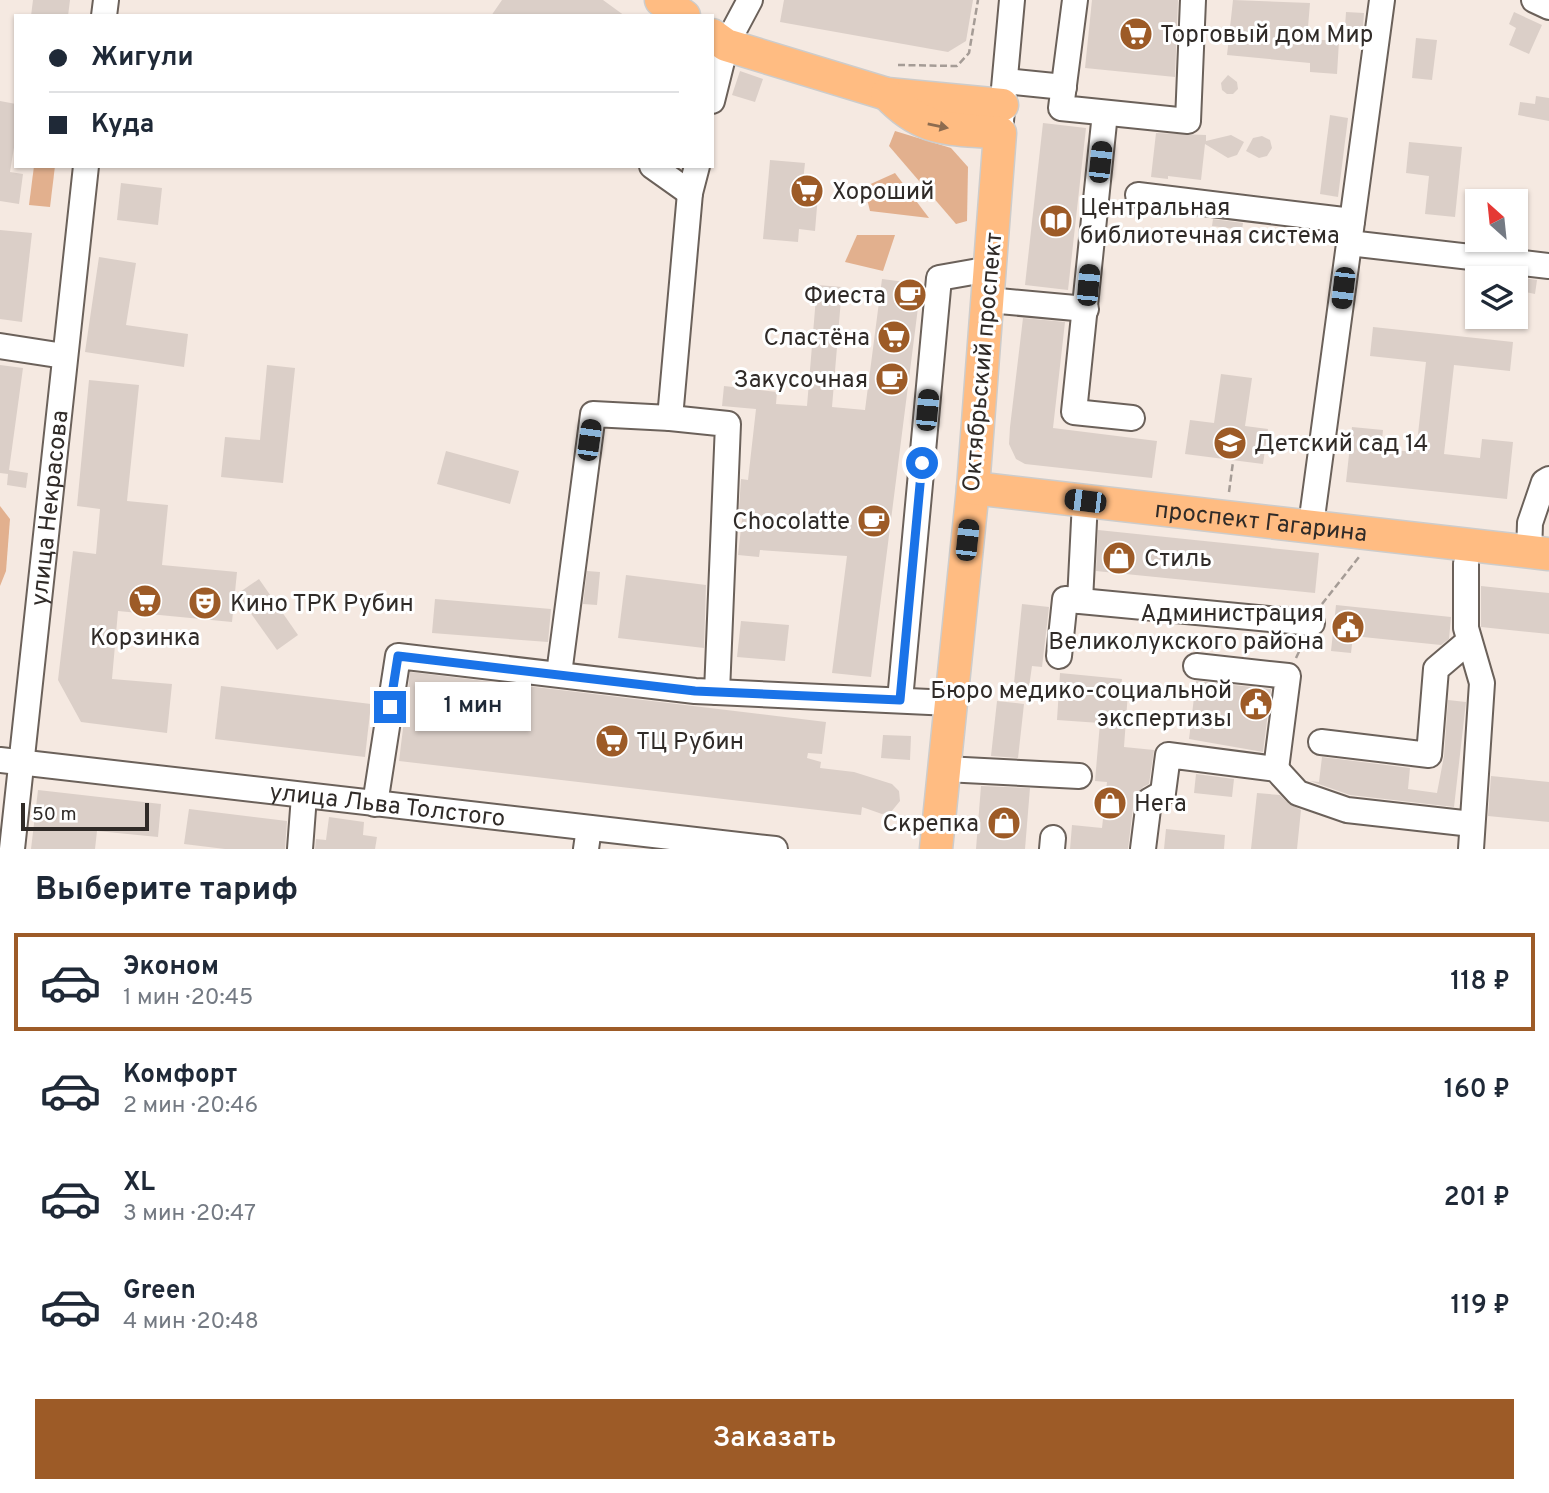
<!DOCTYPE html>
<html lang="ru">
<head>
<meta charset="utf-8">
<style>
  body { margin:0; font-family:Overpass,sans-serif; background:#f6f6f7; color:#1f2937; height:100vh; display:flex; flex-direction:column; font-size:26px; white-space:nowrap }
  * { box-sizing:border-box; margin:0 }
  p { font-size:23px; color:#747a83 }
  .icon { flex:none; width:38px; height:38px; fill:none; stroke:currentColor; stroke-width:2; stroke-linecap:round; stroke-linejoin:round }
  .map { position:relative; height:849px; overflow:hidden }
  .side { display:flex; flex-direction:column; background:#fff; flex:1 }
  .side>* { flex:none }
  .top-card { position:absolute; left:14px; top:14px; width:700px; height:154px; border-radius:0px; box-shadow:0 2px 5px #0004; display:grid; align-content:center; height:154px; padding:0 35px; background:#fff }
  .needle { width:46px; rotate:333deg }
  .tools { position:absolute; left:1465px; top:189px; display:grid; gap:14px }
  .tools a { display:grid; place-items:center; width:63px; height:63px; border-radius:0px; background:#fff; box-shadow:0 2px 5px #0004; font-size:35px }
  .scale { position:absolute; left:21px; bottom:18px; width:128px; box-sizing:border-box; padding-left:7px; border:4px solid #302b28; border-top:0; font-size:19px; line-height:24px; white-space:nowrap; color:#302b28; -webkit-text-stroke:5px #fff; paint-order:stroke }
  .end { position:absolute; width:32px; height:32px; margin:-16px; border:9px solid #1a73e8; background:#fff; box-shadow:0 0 0 4px #fff }
  .from { border-radius:50% }
  .bubble { position:absolute; height:49px; border-radius:0px; background:#fff; box-shadow:0 2px 5px #0004; font-size:23px; font-weight:600; line-height:49px; text-align:center }
  .car { position:absolute; width:21px; height:42px; margin:-21px -10px; border-radius:9px; box-shadow:0 0 5px 2px #0007; background:linear-gradient(#222 24%,#8ab4d8 0 40%,#222 0 76%,#8ab4d8 0 86%,#222 0) }
  .top-card b { display:flex; align-items:center; gap:24px; height:66px; font-size:26px }
  .top-card b+b { border-top:2px solid #e0e1e3 }
  .top-card i { width:18px; height:18px; background:#1f2937 }
  ul { padding:0; list-style:none }
  li { display:flex; align-items:center; gap:21px; height:98px; margin:0 14px 10px; padding:0 21px; border:4px solid transparent; border-radius:0px }
  li div { flex:1 }
  li b { display:block; font-size:26px }
  li em { font-style:normal; font-weight:600 }
  li.on { border-color:#9d5b27 }
  li>.icon { width:63px; height:63px; stroke-width:1.5 }
  h2 { padding:0 35px; font-size:32px; line-height:84px }
  .cta { display:flex; gap:14px; margin-top:auto; padding:14px 35px }
  .cta a { flex:1; height:80px; border-radius:0px; background:#9d5b27; color:#fff; font-size:28px; font-weight:600; line-height:80px; text-align:center }
  .map>svg:first-child { display:block }
  .green { fill:#e2b08e }
  .building { fill:#dbcfc8 }
  .lines { fill:none; stroke-linecap:round; stroke-linejoin:round }
  .minor-casing { stroke:#6b615a; stroke-width:28 }
  .major-casing { stroke:#cdcccb; stroke-width:35 }
  .path { stroke:#a59c96; stroke-width:2.5; stroke-dasharray:7 3.5; stroke-linecap:butt }
  .minor { stroke:#fff; stroke-width:24 }
  .major { stroke:#ffbc82; stroke-width:32 }
  .oneway { fill:#8d6c50 }
  .route { stroke:#1a73e8; stroke-width:9 }
  .labels { text-anchor:middle; stroke-width:6; stroke-linejoin:round; paint-order:stroke }
  .poi-label { font-size:24px; fill:#302b28; stroke:#fff; text-anchor:start }
  .street-label { font-size:24px; fill:#302b28; stroke:#fff }
</style>
</head>
<body>
<div class="map">
<svg width="1549" height="849" viewBox="0 0 1549 849">
  <rect width="100%" height="100%" fill="#f5e9e1"/>
  <g class="green">
    <path d="M895 131 951 148 968 167 967 221 956 224 889 146Z"/>
    <path d="M34 166H55L50 207 29 205Z"/>
    <path d="M895 173 929 218 870 211 864 187Z"/>
    <path d="M857 235H895L883 271 845 262Z"/>
    <path d="M0 506 10 519 6 571 0 586Z"/>
  </g>
  <g class="building">
    <path d="M33 0H70L68 16H31Z"/>
    <path d="M502 0H603L625 16H491Z"/>
    <path d="M784 0H973L966 41 948 52 780 22Z"/>
    <path d="M1092 0H1178L1175 77 1085 68Z"/>
    <path d="M1233 0 1310 3 1307 39 1339 41 1337 74 1310 72V63L1227 55Z"/>
    <path d="M1346 12 1364 13 1363 28 1345 27Z"/>
    <path d="M1514 12 1542 25 1529 54 1509 45 1516 28 1509 24Z"/>
    <path d="M1416 38 1437 40 1432 80 1412 78Z"/>
    <path d="M740 71 763 79 755 102 732 95Z"/>
    <path d="M1228 75 1237 82 1238 89 1233 94H1227L1222 90 1221 83Z"/>
    <path d="M1536 96 1549 98V121L1518 115 1520 102 1535 104Z"/>
    <path d="M0 101 16 104V135L10 172 23 174 19 204 0 201Z"/>
    <path d="M1330 115 1348 118 1338 197 1320 194Z"/>
    <path d="M1043 123 1086 128 1068 290 1025 285Z"/>
    <path d="M1156 133 1206 135V141L1231 135 1244 142 1237 155 1228 158 1205 144 1201 180 1168 176V179L1151 177Z"/>
    <path d="M1262 136 1270 140 1272 148 1267 156 1259 158 1246 151 1253 138Z"/>
    <path d="M1409 142 1462 147 1455 217 1425 214 1429 176 1406 173Z"/>
    <path d="M770 160 805 163 803 181 819 182 815 231 799 229 798 242 763 239Z"/>
    <path d="M121 183 162 188 158 225 117 220Z"/>
    <path d="M1213 219 1243 223 1242 230 1212 226Z"/>
    <path d="M0 230 32 233 22 322 0 319Z"/>
    <path d="M99 257 136 263 126 325 188 334 184 367 85 352Z"/>
    <path d="M1517 277 1537 280 1535 294 1516 290Z"/>
    <path d="M882 279 921 284 871 677 832 673 847 556 760 550 759 557 738 555 743 510 739 509 741 479 748 480 756 409 722 406 724 386 777 392 776 404 807 406 817 285 842 287 832 407 865 410Z"/>
    <path d="M1023 318 1065 322 1053 428 1157 441 1152 478 1025 464 1016 459 1009 444 1010 427Z"/>
    <path d="M1373 327 1513 342 1510 371 1454 365 1444 454 1480 458 1482 439 1513 442 1507 499 1346 482 1352 427 1383 430 1381 449 1416 452 1426 362 1370 356Z"/>
    <path d="M0 365 23 368 9 470 28 473 26 488 7 485 8 474 0 473Z"/>
    <path d="M267 365 295 368 283 483 221 477 225 437 260 440Z"/>
    <path d="M1221 374 1252 378 1245 426 1268 429 1263 464 1185 454 1190 420 1214 423Z"/>
    <path d="M89 380 139 385 127 501 168 505 162 565 237 572 232 622 118 611 112 679 172 684 167 733 81 722 58 680 73 551 96 554 100 509 77 506Z"/>
    <path d="M446 451 519 471 510 504 437 484Z"/>
    <path d="M1098 530 1319 553 1315 593 1096 571Z"/>
    <path d="M587 571 600 572 597 605 583 604Z"/>
    <path d="M626 575 706 585 704 648 618 638Z"/>
    <path d="M259 579 298 635 277 650 237 594Z"/>
    <path d="M1481 586 1549 593V634L1481 627Z"/>
    <path d="M435 599 551 609 548 642 432 633Z"/>
    <path d="M1022 604 1049 607 1042 667 1032 666 1028 694 1013 693Z"/>
    <path d="M1336 605 1451 617 1449 639 1441 645 1353 636 1351 653 1331 651Z"/>
    <path d="M741 621 789 625 785 661 737 657Z"/>
    <path d="M410 672 826 722 822 754 808 753 807 758 821 762 820 768 854 772 892 784 899 791 900 801 891 812 882 814 862 807 861 815 399 761Z"/>
    <path d="M1060 673 1122 679 1120 692H1128L1124 747 1154 750 1149 784 1143 787 1134 799 1128 849H1070L1072 825 1102 828 1107 782 1095 781 1100 723 1057 720Z"/>
    <path d="M1196 681 1271 689 1263 752 1189 739Z"/>
    <path d="M221 686 371 704 365 757 215 739Z"/>
    <path d="M1448 700 1466 702 1454 807 1350 795 1310 781 1319 782 1322 757 1410 768 1408 789 1437 793 1444 756Z"/>
    <path d="M997 701 1024 704 1018 758 991 756Z"/>
    <path d="M883 735 911 736 910 760 881 758Z"/>
    <path d="M1196 774 1234 779 1232 797 1194 793Z"/>
    <path d="M1491 776 1549 782V822L1488 816Z"/>
    <path d="M981 786 1030 788 1025 849H976Z"/>
    <path d="M38 790 161 804 158 837 97 831 95 849H31Z"/>
    <path d="M1257 793 1280 795 1288 803 1301 810 1297 849H1251Z"/>
    <path d="M189 809 287 821 285 849H225L184 844Z"/>
    <path d="M329 817 364 822 363 835 377 837 375 849H315L316 839 326 840Z"/>
    <path d="M1166 829 1225 835 1224 849H1164Z"/>
  </g>
  <g class="lines">
    <defs>
      <g id="minor">
        <path d="M1075 0 1061 108 1188 121 1193 0"/>
        <path d="M1534 0 1549 7"/>
        <path d="M104 16 106 0"/>
        <path d="M1005 81 1064 87"/>
        <path d="M712 101 726 45 750 0"/>
        <path d="M1105 113 1074 412 1132 418"/>
        <path d="M1001 121 1012 0"/>
        <path d="M652 166 690 193"/>
        <path d="M1138 195 1352 221"/>
        <path d="M1349 243 1549 266"/>
        <path d="M988 300 1086 309"/>
        <path d="M0 346 64 356"/>
        <path d="M670 418 728 424 717 692"/>
        <path d="M1311 525 1382 0"/>
        <path d="M1529 554 1530 523 1544 482 1549 479"/>
        <path d="M1466 564V628L1482 683 1471 849"/>
        <path d="M1080 601 1312 623"/>
        <path d="M1059 656 1065 599 1080 601 1085 501"/>
        <path d="M1196 666 1288 676 1276 769"/>
        <path d="M559 674 593 414 670 418 690 193 697 166"/>
        <path d="M900 700 939 278 990 269"/>
        <path d="M1321 742 1429 755 1436 669 1469 641"/>
        <path id="s1" d="M0 760 775 849"/>
        <path d="M945 769 1079 776"/>
        <path d="M375 804 398 656 695 691 951 703"/>
        <path id="s2" d="M12 849 86 166"/>
        <path d="M300 849 304 796"/>
        <path d="M586 849 589 828"/>
        <path d="M1052 849 1053 838"/>
        <path d="M1143 849 1149 801 1163 793 1168 755 1276 769 1298 793 1347 810 1472 824"/>
      </g>
      <g id="major">
        <path d="M661 0 684 16"/>
        <path d="M712 35 726 45 887 94 1002 105"/>
        <path d="M887 94C923 133 950 128 1000 133L973 488 936 849"/>
        <path id="s3" d="M973 488 1549 554"/>
      </g>
    </defs>
    <use href="#minor" class="minor-casing"/>
    <use href="#major" class="major-casing"/>
    <g class="path">
      <path d="M898 65 957 66 969 53 978 0"/>
      <path d="M1229 492 1233 462"/>
      <path d="M1322 604 1359 557"/>
      <path d="M1296 658 1304 641"/>
    </g>
    <use href="#minor" class="minor"/>
    <use href="#major" class="major"/>
  </g>
  <defs><path id="oneway-solid" d="M-6-.8H1V-3.2L6.5 0L1 3.2V.8H-6Z" transform="scale(1.75)"/></defs>
  <use class="oneway" href="#oneway-solid" transform="translate(938 126) rotate(11)"/>
  <g class="lines">
    <path class="route" d="M390 707 398 656 695 691 900 700 922 463"/>
  </g>
  <defs>
    <symbol id="supermarket-disc" viewBox="-11 -11 22 22"><circle r="9.5" fill="#9d5b27" stroke="#fff"/><path d="M-6-5.5h2.5l.6 2H6L4.5 2H-2.5L-4.4-4H-6ZM-1.5 3.2a1.3 1.3 0 1 0 .1 0ZM3 3.2a1.3 1.3 0 1 0 .1 0Z" fill="#fff"/></symbol>
    <symbol id="library-disc" viewBox="-11 -11 22 22"><circle r="9.5" fill="#9d5b27" stroke="#fff"/><path d="M-6-4Q-3-5.5-.7-3.5V5Q-3 3-6 4ZM6-4Q3-5.5 .7-3.5V5Q3 3 6 4Z" fill="#fff"/></symbol>
    <symbol id="cafe-disc" viewBox="-11 -11 22 22"><circle r="9.5" fill="#9d5b27" stroke="#fff"/><path d="M-5.5-4.5H6V0H3Q3 3.5 0 3.5H-2.5Q-5.5 3.5-5.5 0ZM3-3.2v2h1.7v-2ZM-6 4.5H4V6H-6Z" fill="#fff"/></symbol>
    <symbol id="school-disc" viewBox="-11 -11 22 22"><circle r="9.5" fill="#9d5b27" stroke="#fff"/><path d="M0-5L7-2L0 1L-7-2ZM-4 1L0 2.5L4 1V4Q0 6-4 4Z" fill="#fff"/></symbol>
    <symbol id="shop-disc" viewBox="-11 -11 22 22"><circle r="9.5" fill="#9d5b27" stroke="#fff"/><path d="M-5-2.5h2.3a2.7 3.5 0 0 1 5.4 0H5L5.5 6h-11ZM-1.5-2.5h3a1.5 2.3 0 0 0-3 0Z" fill="#fff"/></symbol>
    <symbol id="theatre-disc" viewBox="-11 -11 22 22"><circle r="9.5" fill="#9d5b27" stroke="#fff"/><path d="M-5-5.5Q0-4 5-5.5V0Q5 5 0 6Q-5 5-5 0ZM-3.3-2.5H-1v1.5H-3.3ZM1-2.5H3.3v1.5H1ZM-2.8 1Q0 5.5 2.8 1Z" fill="#fff"/></symbol>
    <symbol id="civic-disc" viewBox="-11 -11 22 22"><circle r="9.5" fill="#9d5b27" stroke="#fff"/><path d="M-.6-6.5H3V-4.5H.6V-3L4-1V1h2V6H-6V1h2V-1L-.6-3ZM-1.2 2.5V6h2.4V2.5Z" fill="#fff"/></symbol>
  </defs>
  <g fill-rule="evenodd">
    <use href="#supermarket-disc" x="1117" y="15" width="38" height="38"/>
    <use href="#supermarket-disc" x="788" y="172" width="38" height="38"/>
    <use href="#library-disc" x="1037" y="202" width="38" height="38"/>
    <use href="#cafe-disc" x="891" y="276" width="38" height="38"/>
    <use href="#supermarket-disc" x="875" y="318" width="38" height="38"/>
    <use href="#cafe-disc" x="873" y="360" width="38" height="38"/>
    <use href="#school-disc" x="1211" y="424" width="38" height="38"/>
    <use href="#cafe-disc" x="855" y="502" width="38" height="38"/>
    <use href="#shop-disc" x="1100" y="539" width="38" height="38"/>
    <use href="#supermarket-disc" x="126" y="582" width="38" height="38"/>
    <use href="#theatre-disc" x="186" y="584" width="38" height="38"/>
    <use href="#civic-disc" x="1329" y="608" width="38" height="38"/>
    <use href="#civic-disc" x="1237" y="685" width="38" height="38"/>
    <use href="#supermarket-disc" x="593" y="722" width="38" height="38"/>
    <use href="#shop-disc" x="1091" y="784" width="38" height="38"/>
    <use href="#shop-disc" x="985" y="804" width="38" height="38"/>
  </g>
  <g class="labels">
    <g class="poi-label">
      <text x="1160" y="42">Торговый дом Мир</text>
      <text x="832" y="199">Хороший</text>
      <text x="1080" y="215">Центральная<tspan x="1080" dy="28">библиотечная система</tspan></text>
      <text x="886" y="303" text-anchor="end">Фиеста</text>
      <text x="870" y="345" text-anchor="end">Сластёна</text>
      <text x="868" y="387" text-anchor="end">Закусочная</text>
      <text x="1254" y="451">Детский сад 14</text>
      <text x="850" y="529" text-anchor="end">Chocolatte</text>
      <text x="1144" y="566">Стиль</text>
      <text x="230" y="611">Кино ТРК Рубин</text>
      <text x="1324" y="621" text-anchor="end">Администрация<tspan x="1324" dy="28">Великолукского района</tspan></text>
      <text x="145" y="645" text-anchor="middle">Корзинка</text>
      <text x="1232" y="698" text-anchor="end">Бюро медико-социальной<tspan x="1232" dy="28">экспертизы</tspan></text>
      <text x="636" y="749">ТЦ Рубин</text>
      <text x="1134" y="811">Нега</text>
      <text x="979" y="831" text-anchor="end">Скрепка</text>
    </g>
    <g class="street-label">
      <text transform="translate(982 362) rotate(-85)" y="8">Октябрьский проспект</text>
      <text dy="8" stroke="none"><textPath href="#s2" startOffset="343">улица Некрасова</textPath></text>
      <text dy="8" stroke="none"><textPath href="#s3" startOffset="290">проспект Гагарина</textPath></text>
      <text dy="8" stroke="none"><textPath href="#s1" startOffset="390">улица Льва Толстого</textPath></text>
    </g>
  </g>
</svg>
<div class="tools">
<a><svg class="needle" viewBox="-14 -14 28 28"><path d="M0-13l5 13h-10z" fill="#e53935"/><path d="M0 13l5-13h-10z" fill="#747a83"/></svg></a>
<a><svg class="icon" aria-label="layers" viewBox="0 0 24 24"><path d="M12 4l9 5-9 5-9-5zM3 14l9 5 9-5"/></svg></a>
</div>
<div class="scale">50 m</div>
<i class="end from" style="left:922px;top:463px"></i>
<i class="end" style="left:390px;top:707px"></i>
<div class="bubble" style="left:415px;top:682px;width:116px">1 мин</div>
<i class="car" style="left:1100px;top:162px;rotate:6deg"></i>
<i class="car" style="left:1088px;top:285px;rotate:5deg"></i>
<i class="car" style="left:1343px;top:288px;rotate:187deg"></i>
<i class="car" style="left:927px;top:410px;rotate:5deg"></i>
<i class="car" style="left:589px;top:440px;rotate:8deg"></i>
<i class="car" style="left:1085px;top:501px;rotate:277deg"></i>
<i class="car" style="left:967px;top:540px;rotate:6deg"></i>
<div class="top-card">
<b><i class="from"></i>Жигули</b>
<b><i></i>Куда</b>
</div>
</div>
<section class="side">
<h2>Выберите тариф</h2>
<ul>
<li class="on"><svg class="icon" aria-label="car" viewBox="0 0 24 24"><path d="M5 17H2v-5l4-1 3-4h7l3 4 3 1v5h-3M9 17h6M6 11h13"/><circle cx="7" cy="17" r="2"/><circle cx="17" cy="17" r="2"/></svg><div><b>Эконом</b><p>1 мин · 20:45</p></div><em>118 ₽</em></li>
<li><svg class="icon" aria-label="car" viewBox="0 0 24 24"><path d="M5 17H2v-5l4-1 3-4h7l3 4 3 1v5h-3M9 17h6M6 11h13"/><circle cx="7" cy="17" r="2"/><circle cx="17" cy="17" r="2"/></svg><div><b>Комфорт</b><p>2 мин · 20:46</p></div><em>160 ₽</em></li>
<li><svg class="icon" aria-label="car" viewBox="0 0 24 24"><path d="M5 17H2v-5l4-1 3-4h7l3 4 3 1v5h-3M9 17h6M6 11h13"/><circle cx="7" cy="17" r="2"/><circle cx="17" cy="17" r="2"/></svg><div><b>XL</b><p>3 мин · 20:47</p></div><em>201 ₽</em></li>
<li><svg class="icon" aria-label="car" viewBox="0 0 24 24"><path d="M5 17H2v-5l4-1 3-4h7l3 4 3 1v5h-3M9 17h6M6 11h13"/><circle cx="7" cy="17" r="2"/><circle cx="17" cy="17" r="2"/></svg><div><b>Green</b><p>4 мин · 20:48</p></div><em>119 ₽</em></li>
</ul>
<div class="cta"><a>Заказать</a></div>
</section>
</body>
</html>
